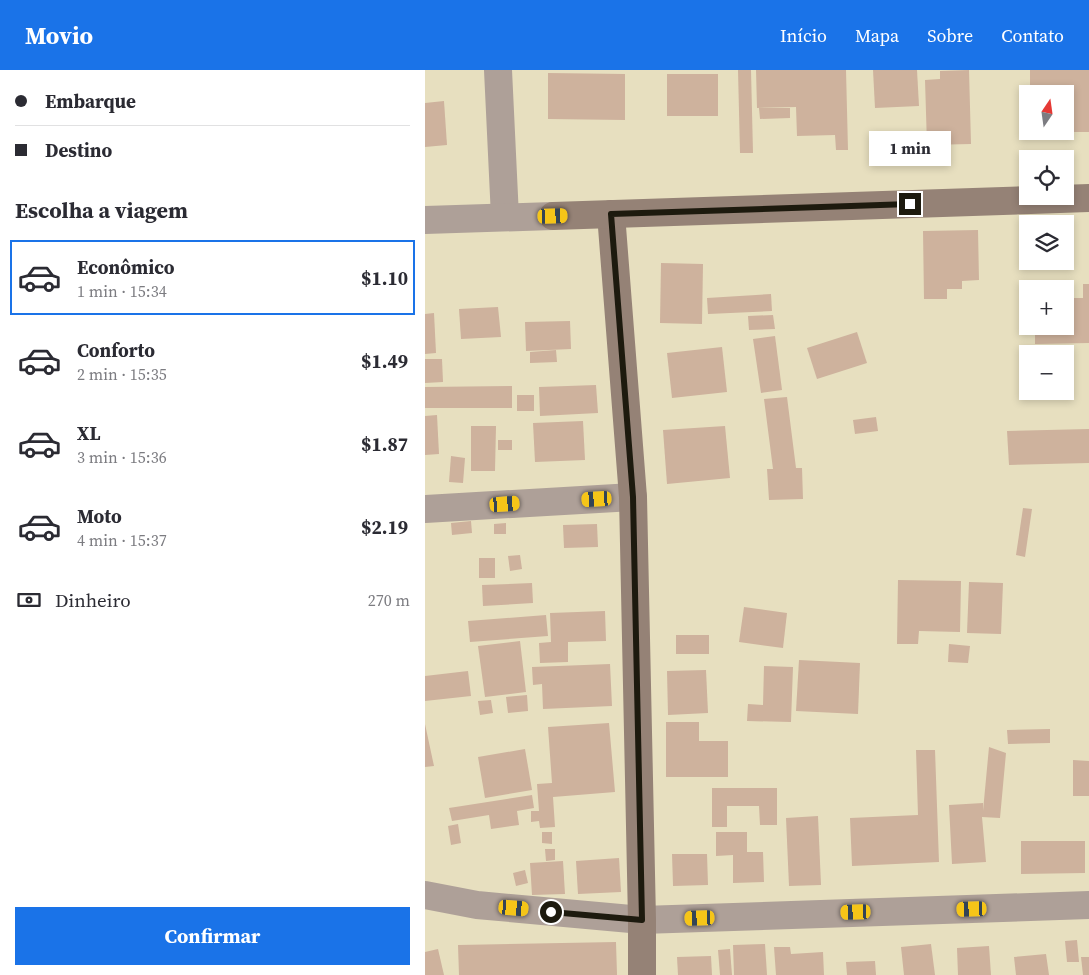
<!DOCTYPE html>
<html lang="pt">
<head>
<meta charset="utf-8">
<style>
  body { margin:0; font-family:"Source Serif 4",serif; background:#f7f7f7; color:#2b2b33; height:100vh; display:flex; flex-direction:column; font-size:19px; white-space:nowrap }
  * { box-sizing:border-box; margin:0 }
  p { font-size:16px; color:#7c7c81 }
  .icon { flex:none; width:28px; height:28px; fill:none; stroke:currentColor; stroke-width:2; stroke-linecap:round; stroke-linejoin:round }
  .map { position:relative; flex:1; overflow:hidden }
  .sheet { display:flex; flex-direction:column; background:#fff; width:425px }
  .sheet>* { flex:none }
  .guide { display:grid; align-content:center; height:110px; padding:0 15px; background:#fff }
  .needle { width:32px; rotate:13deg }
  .fabs { position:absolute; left:594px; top:15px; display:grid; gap:10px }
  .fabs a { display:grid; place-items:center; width:55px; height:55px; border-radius:0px; background:#fff; box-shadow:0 2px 8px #0003; font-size:25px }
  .end { position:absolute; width:22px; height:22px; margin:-11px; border:6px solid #1d1a0e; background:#fff; box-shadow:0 0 0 2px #fff }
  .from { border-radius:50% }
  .bubble { position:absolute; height:35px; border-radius:0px; background:#fff; box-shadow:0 2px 8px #0003; font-size:16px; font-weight:700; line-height:35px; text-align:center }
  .car { position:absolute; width:15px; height:30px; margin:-15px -8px; border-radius:6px; box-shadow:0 0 4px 1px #0007; background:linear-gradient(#f5c518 24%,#345 0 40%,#f5c518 0 76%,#345 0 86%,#f5c518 0) }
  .guide b { display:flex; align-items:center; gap:18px; height:48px; font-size:19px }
  .guide b+b { border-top:1px solid #e1e1e2 }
  .guide i { width:12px; height:12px; background:#2b2b33 }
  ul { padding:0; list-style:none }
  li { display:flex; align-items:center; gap:15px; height:75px; margin:0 10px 8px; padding:0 5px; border:2px solid transparent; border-radius:0px }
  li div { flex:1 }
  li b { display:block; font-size:19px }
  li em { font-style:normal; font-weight:700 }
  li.current { border-color:#1a73e8 }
  li>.icon { width:45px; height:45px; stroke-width:1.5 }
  h2 { padding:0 15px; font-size:22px; line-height:60px }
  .pay { display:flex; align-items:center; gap:12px; height:55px; padding:0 15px; font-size:19px }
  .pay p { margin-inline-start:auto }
  .cta { display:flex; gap:10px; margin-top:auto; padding:10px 15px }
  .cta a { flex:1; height:58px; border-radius:0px; background:#1a73e8; color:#fff; font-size:20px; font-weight:700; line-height:58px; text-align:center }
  header { display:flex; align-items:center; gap:30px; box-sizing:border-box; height:70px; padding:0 25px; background:#1a73e8; color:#fff }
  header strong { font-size:24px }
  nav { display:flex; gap:28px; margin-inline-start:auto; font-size:18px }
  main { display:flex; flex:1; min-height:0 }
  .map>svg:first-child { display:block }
  .building { fill:#ceb29d }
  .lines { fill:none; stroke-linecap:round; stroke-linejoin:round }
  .street { stroke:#aea098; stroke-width:28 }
  .secondary { stroke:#958276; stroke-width:28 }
  .route { stroke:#1d1a0e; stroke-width:6 }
</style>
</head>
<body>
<header>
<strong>Movio</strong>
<nav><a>Início</a><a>Mapa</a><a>Sobre</a><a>Contato</a></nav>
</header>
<main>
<section class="sheet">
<div class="guide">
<b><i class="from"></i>Embarque</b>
<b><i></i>Destino</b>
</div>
<h2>Escolha a viagem</h2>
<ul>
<li class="current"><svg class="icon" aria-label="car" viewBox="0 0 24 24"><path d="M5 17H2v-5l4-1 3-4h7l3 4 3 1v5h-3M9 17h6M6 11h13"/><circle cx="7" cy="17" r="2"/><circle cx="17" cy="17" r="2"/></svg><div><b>Econômico</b><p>1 min · 15:34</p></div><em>$1.10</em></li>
<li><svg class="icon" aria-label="car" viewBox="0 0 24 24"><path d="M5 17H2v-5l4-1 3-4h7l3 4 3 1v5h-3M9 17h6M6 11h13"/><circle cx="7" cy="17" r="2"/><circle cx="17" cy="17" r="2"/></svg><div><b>Conforto</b><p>2 min · 15:35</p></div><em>$1.49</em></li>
<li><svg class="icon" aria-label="car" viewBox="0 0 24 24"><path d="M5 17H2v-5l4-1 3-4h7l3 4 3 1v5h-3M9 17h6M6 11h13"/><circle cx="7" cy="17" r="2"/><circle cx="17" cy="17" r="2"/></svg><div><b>XL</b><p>3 min · 15:36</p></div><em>$1.87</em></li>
<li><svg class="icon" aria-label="car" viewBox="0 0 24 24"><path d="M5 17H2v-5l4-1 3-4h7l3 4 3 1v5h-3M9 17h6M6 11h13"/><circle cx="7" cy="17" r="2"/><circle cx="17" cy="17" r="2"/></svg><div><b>Moto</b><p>4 min · 15:37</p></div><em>$2.19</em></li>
</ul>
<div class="pay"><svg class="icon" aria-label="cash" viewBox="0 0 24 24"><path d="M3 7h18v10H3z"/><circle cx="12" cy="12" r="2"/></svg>Dinheiro<p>270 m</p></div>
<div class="cta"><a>Confirmar</a></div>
</section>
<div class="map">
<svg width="664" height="905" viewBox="0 0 664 905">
  <rect width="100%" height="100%" fill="#e7dfbf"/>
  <g class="building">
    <path d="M313 0H326L328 83H315Z"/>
    <path d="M331 0H421L423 80H411L410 65 372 66 371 37 332 38Z"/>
    <path d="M448 0H492L494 36 450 38Z"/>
    <path d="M544 0 546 74 502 75 500 10 515 9V1Z"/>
    <path d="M605 0H664V62H640V24H605Z"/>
    <path d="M123 3 200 4V50L123 49Z"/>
    <rect x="242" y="4" width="51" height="42"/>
    <path d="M19 31 22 75 0 77V33Z"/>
    <path d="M334 38H365V48L335 49Z"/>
    <path d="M553 160 554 210 537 211V219H522V229H499L498 161Z"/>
    <path d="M236 193 278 194 277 254 235 253Z"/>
    <path d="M658 214H664V273L610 274V256H640V228H658Z"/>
    <path d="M346 224 347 241 283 244 282 228Z"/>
    <path d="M73 237 76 267 36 269 34 239Z"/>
    <path d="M9 243 11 283 0 284V244Z"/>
    <path d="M348 245 350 259 324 260 323 246Z"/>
    <path d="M145 251 146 279 101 281 100 252Z"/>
    <path d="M432 262 442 293 392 309 382 278Z"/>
    <path d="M350 266 357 320 336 323 328 269Z"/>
    <path d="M297 277 302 322 247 328 242 283Z"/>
    <path d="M131 280 132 292 105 293V282Z"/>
    <path d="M0 289H17L18 312 0 313Z"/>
    <path d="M171 315 173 343 115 346 114 317Z"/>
    <path d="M87 316V338H0V317Z"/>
    <rect x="92" y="325" width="17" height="16"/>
    <path d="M362 327 371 398H377L378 429 344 430 342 399H348L339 329Z"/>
    <path d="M12 345 14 384 0 385V346Z"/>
    <path d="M451 347 453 361 430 364 428 350Z"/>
    <path d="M158 351 160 390 110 392 108 353Z"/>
    <path d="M46 356H71L70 401H46Z"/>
    <path d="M300 356 305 408 242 414 238 360Z"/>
    <path d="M664 359V393L584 395 582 361Z"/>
    <rect x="73" y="370" width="14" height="10"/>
    <path d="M26 386 40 388 38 413 24 412Z"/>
    <path d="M598 438 607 439 600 487 591 485Z"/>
    <path d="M46 451 47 463 27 465 26 453Z"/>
    <path d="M81 453V464H69V454Z"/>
    <path d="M172 454 173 477 139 478 138 455Z"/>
    <path d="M95 485 97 499 85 501 83 486Z"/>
    <rect x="54" y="488" width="16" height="20"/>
    <path d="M473 510 536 511 535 562 494 561 493 574H472Z"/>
    <path d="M544 512 578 513 576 564 542 563Z"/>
    <path d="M107 513 108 533 58 536 57 515Z"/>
    <path d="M319 537 362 543 358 578 314 572Z"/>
    <path d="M180 541 181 571 143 572V592L115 593 114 573 126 572 125 543Z"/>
    <path d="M121 545 123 566 45 572 43 551Z"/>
    <rect x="251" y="565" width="33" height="19"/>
    <path d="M95 571 101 622 60 627 53 576Z"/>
    <path d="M524 574 545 576 543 593 523 592Z"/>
    <path d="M374 590 435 593 433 644 371 641Z"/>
    <path d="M185 594 187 636 118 639 117 614 108 615 107 597Z"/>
    <path d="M339 596 368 597 366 652 322 651 323 634 338 635Z"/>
    <path d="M281 600 283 643 243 645 242 601Z"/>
    <path d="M43 601 46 626 0 631V606Z"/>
    <path d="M102 625 103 641 83 643 81 627Z"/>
    <path d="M66 630 68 643 55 645 53 631Z"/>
    <path d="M241 652H274V671H303V707H241Z"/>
    <path d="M184 653 190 722 128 727 130 757 115 758 114 751 106 752V741H114L112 714 127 713 123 657Z"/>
    <path d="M0 654 9 696 0 697Z"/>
    <path d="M625 659V673L583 674 582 660Z"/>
    <path d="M564 677 581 683 575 748 557 747 561 792 527 794 524 735 558 733V741Z"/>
    <path d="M100 679 107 720 60 728 53 687Z"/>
    <path d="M491 680H510L514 792 427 796 425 748 493 745Z"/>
    <path d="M648 690 664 691V726H648Z"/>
    <path d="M287 718H352V755H335L334 736H302V757H287Z"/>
    <path d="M107 725 109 738 92 741 94 755 66 759 64 745 27 751 24 738Z"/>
    <path d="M393 746 396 815 364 816 361 748Z"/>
    <path d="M33 754 36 773 26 775 23 756Z"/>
    <path d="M117 762H127V774L117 773Z"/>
    <path d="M291 762H322V782H338L339 812 308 813V785L291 786Z"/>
    <path d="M596 771H660V803L596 804Z"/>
    <path d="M120 779H130V790L121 791Z"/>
    <path d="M247 784H282L283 815 248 816Z"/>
    <path d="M194 788 196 822 153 824 151 791Z"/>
    <path d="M138 791 140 824 107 825 105 793Z"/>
    <path d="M100 800 103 813 91 816 88 803Z"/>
    <path d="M652 870 654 892H642L640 871Z"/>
    <path d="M191 872 192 905H34L33 875Z"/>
    <path d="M340 874 342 905H309L308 875Z"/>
    <path d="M506 874 510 905H479L476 877Z"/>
    <path d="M564 876 566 905H533L532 878Z"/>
    <path d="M349 877H365L366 884 398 882 399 905H351Z"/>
    <path d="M13 879 19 905H0V882Z"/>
    <path d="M305 879 307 905H295L293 880Z"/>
    <path d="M621 884 624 905H591L589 887Z"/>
    <path d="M286 886 287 905H253L252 887Z"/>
    <path d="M656 887H664V905H658Z"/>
    <path d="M450 891 451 905H422L421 892Z"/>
  </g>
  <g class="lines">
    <g class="street">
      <path d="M73 0 80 147"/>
      <path d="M0 150 128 146"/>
      <path d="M0 439 208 427"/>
      <path d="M0 825 52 835 217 850 664 835"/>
    </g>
    <g class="secondary">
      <path d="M186 144 208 427 217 850V905"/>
      <path d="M128 146 664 128"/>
    </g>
  </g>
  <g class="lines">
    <path class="route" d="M126 842 217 850 208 427 186 144 485 134"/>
  </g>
</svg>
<div class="fabs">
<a><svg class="needle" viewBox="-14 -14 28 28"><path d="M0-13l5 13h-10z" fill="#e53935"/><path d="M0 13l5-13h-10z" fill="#7c7c81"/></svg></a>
<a><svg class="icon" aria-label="locate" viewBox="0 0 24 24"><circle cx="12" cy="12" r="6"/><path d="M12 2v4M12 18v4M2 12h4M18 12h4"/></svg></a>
<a><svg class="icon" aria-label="layers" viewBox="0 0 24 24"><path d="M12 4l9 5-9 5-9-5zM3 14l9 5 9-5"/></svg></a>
<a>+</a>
<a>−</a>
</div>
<i class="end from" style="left:126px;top:842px"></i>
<i class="end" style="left:485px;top:134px"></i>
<div class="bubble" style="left:444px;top:61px;width:82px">1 min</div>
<i class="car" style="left:128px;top:146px;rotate:88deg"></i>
<i class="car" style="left:172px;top:429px;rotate:267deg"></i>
<i class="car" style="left:80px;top:434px;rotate:86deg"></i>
<i class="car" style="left:89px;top:838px;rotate:95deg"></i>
<i class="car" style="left:547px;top:839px;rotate:268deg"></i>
<i class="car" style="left:431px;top:842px;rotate:268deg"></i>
<i class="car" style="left:275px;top:848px;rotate:268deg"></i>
</div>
</main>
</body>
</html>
